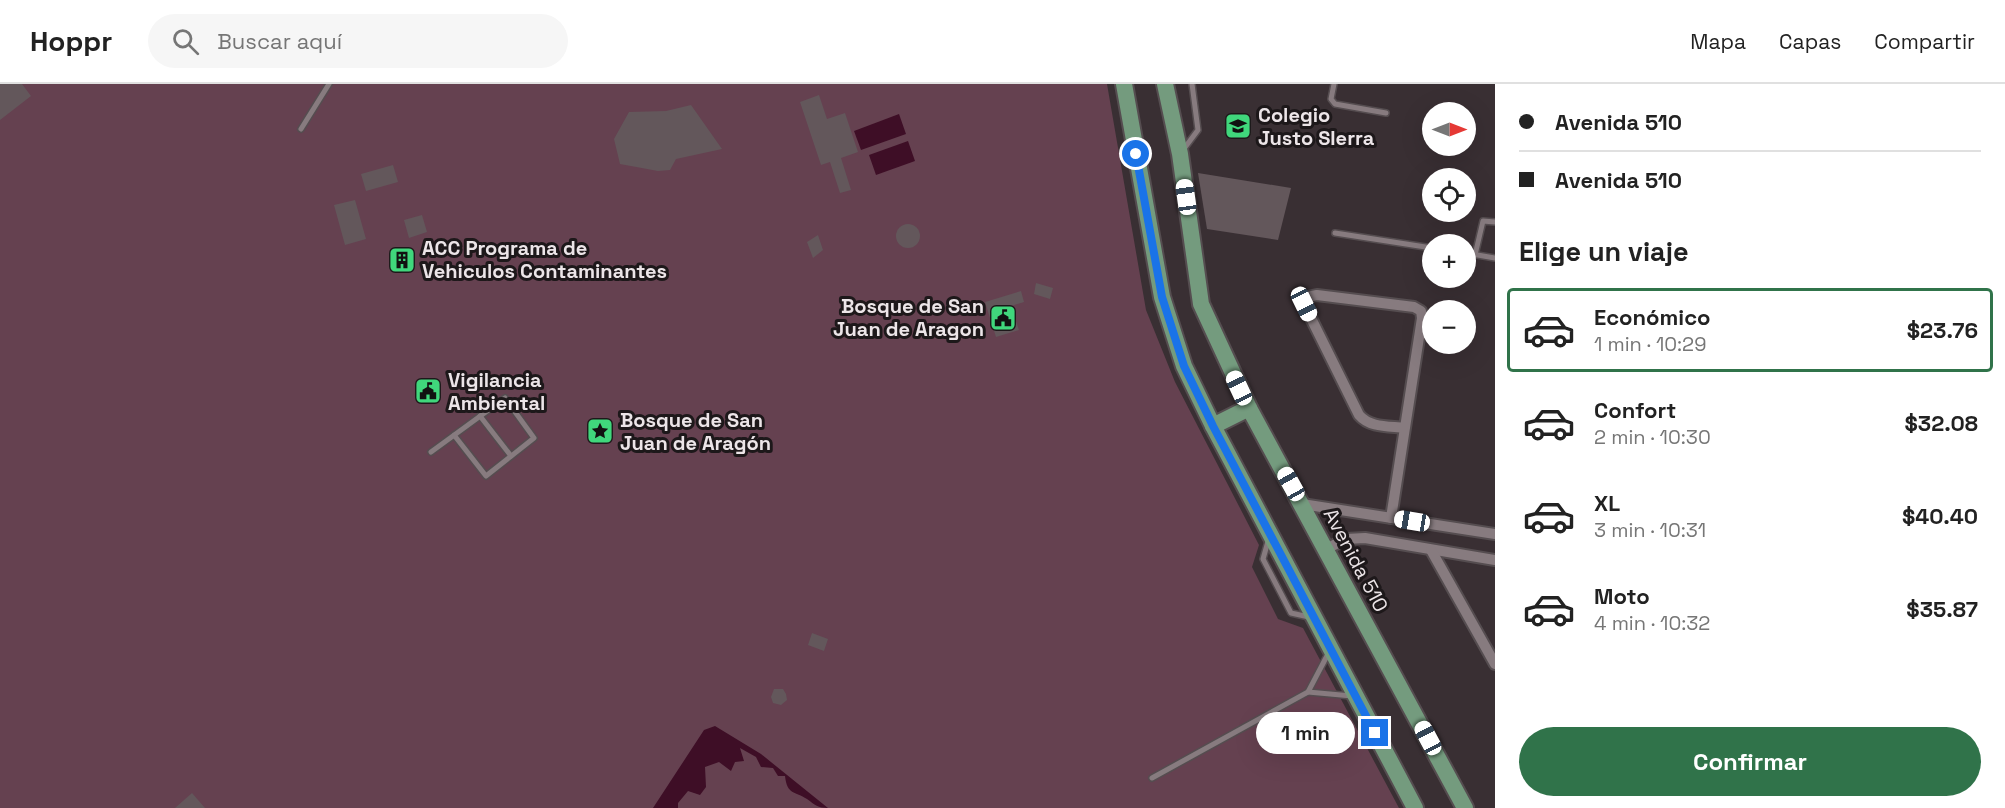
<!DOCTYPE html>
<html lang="es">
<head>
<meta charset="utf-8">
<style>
  body { margin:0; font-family:"Space Grotesk",sans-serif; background:#f6f6f6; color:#222; height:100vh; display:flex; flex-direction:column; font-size:22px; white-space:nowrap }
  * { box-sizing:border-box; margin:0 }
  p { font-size:20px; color:#767676 }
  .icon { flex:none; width:33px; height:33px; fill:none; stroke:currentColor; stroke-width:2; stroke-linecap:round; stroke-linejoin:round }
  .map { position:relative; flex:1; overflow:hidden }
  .panel { display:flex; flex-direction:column; background:#fff; width:510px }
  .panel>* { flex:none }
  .guide { display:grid; align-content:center; height:132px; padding:0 24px; background:#fff }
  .needle { width:39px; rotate:90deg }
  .controls { position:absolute; left:1422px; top:18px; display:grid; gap:12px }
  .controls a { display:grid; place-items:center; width:54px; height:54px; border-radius:50%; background:#fff; box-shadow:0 6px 24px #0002; font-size:30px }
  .end { position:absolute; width:27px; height:27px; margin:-14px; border:8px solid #1a73e8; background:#fff; box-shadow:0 0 0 3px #fff }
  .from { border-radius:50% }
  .bubble { position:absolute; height:42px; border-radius:21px; background:#fff; box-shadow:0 6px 24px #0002; font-size:20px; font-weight:600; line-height:42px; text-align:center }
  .car { position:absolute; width:18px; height:36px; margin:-18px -9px; border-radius:8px; box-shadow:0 0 4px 2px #0007; background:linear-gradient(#fff 24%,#345 0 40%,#fff 0 76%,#345 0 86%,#fff 0) }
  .guide b { display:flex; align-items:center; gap:21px; height:57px; font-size:22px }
  .guide b+b { border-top:2px solid #e0e0e0 }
  .guide i { width:15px; height:15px; background:#222 }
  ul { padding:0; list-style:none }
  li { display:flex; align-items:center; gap:18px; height:84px; margin:0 12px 9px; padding:0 12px; border:3px solid transparent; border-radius:6px }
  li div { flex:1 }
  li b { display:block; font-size:22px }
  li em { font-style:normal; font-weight:600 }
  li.current { border-color:#30734a }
  li>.icon { width:54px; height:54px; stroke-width:1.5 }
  h2 { padding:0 24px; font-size:27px; line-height:72px }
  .cta { display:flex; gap:12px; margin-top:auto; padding:12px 24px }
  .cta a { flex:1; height:69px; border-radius:36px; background:#30734a; color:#fff; font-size:24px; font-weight:600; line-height:69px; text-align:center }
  header { display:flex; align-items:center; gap:36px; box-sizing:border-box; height:84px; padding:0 30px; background:#fff; border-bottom:2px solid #e0e0e0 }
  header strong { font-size:28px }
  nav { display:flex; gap:33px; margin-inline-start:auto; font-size:21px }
  .search { width:420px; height:54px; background:#f6f6f6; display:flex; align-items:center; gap:15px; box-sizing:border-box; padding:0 21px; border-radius:33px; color:#767676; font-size:22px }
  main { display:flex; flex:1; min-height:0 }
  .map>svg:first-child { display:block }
  .green { fill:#654150 }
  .water { fill:#3e0e26 }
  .building { fill:#63575b }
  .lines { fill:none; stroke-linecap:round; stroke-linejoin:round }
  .service-casing { stroke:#554d50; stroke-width:8 }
  .minor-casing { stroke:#554d50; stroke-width:14 }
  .primary-casing { stroke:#554d50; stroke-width:20 }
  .service { stroke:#877b7f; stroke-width:5 }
  .minor { stroke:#877b7f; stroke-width:10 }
  .primary { stroke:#749b7e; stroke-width:16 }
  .route { stroke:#1a73e8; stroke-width:8 }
  .labels { text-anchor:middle; stroke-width:6; stroke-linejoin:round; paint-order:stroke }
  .poi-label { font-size:20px; font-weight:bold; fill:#ece5e8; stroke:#1d181a; text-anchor:start }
  .street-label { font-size:20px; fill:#ece5e8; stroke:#1d181a }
</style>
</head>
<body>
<header>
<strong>Hoppr</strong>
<div class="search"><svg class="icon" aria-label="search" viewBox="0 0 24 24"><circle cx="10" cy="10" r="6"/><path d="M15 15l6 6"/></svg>Buscar aquí</div>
<nav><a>Mapa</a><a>Capas</a><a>Compartir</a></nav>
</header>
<main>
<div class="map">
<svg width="1495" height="724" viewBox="0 0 1495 724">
  <rect width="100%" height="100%" fill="#392f33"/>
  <path class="green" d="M0 0H1107L1146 226 1175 298 1259 461 1252 483 1278 535 1303 544 1399 724H0Z"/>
  <g class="water">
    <path d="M899 30 906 50 861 66 854 47Z"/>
    <path d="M908 57 915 77 876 91 869 71Z"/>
    <path d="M715 642 761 670 828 724C818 724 815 721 807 715 795 707 787 711 785 692H778L773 684 761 683 756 673 740 664 744 677 735 678 731 687 719 678 705 683 706 703 700 711 688 707 678 719V724H653L704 646Z"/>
  </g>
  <g class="building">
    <path d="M0 0H22L31 12 0 36Z"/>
    <path d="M819 11 827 35 845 29 858 68 841 74 851 106 840 109 830 78 821 81 800 18Z"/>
    <path d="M691 21 722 65 676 75 670 86 658 87 620 80 614 55 629 28 666 27Z"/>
    <path d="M393 81 398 98 366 107 361 90Z"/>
    <path d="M1198 89 1291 104 1278 156 1207 145Z"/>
    <path d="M355 116 366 155 345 161 334 121Z"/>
    <path d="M422 131 427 148 409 154 404 136Z"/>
    <circle cx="908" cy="152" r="12"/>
    <path d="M818 151 823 166 813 174 807 158Z"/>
    <path d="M407 166 411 182 398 187 393 171Z"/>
    <path d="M1036 199 1053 204 1050 215 1034 210Z"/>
    <path d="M1021 207 1024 218 1011 222 1019 246 996 253 985 218Z"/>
    <path d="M812 549 828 555 824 567 808 561Z"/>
    <path d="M774 605H783L786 610 787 616 781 621 773 619 771 613Z"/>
    <path d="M192 709 205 724H175Z"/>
  </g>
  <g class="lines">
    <defs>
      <g id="service">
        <path d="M1334 0 1331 15 1335 20 1386 29"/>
        <path d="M301 45 329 0"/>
        <path d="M1183 66 1198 46 1192 0"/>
        <path d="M1335 149 1432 164"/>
        <path d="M1466 169 1495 174"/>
        <path d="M1475 171 1483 137 1495 138"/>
        <path d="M480 332 511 372"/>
        <path d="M431 368 505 314 534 354 486 392 454 351"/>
        <path d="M1269 454 1263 475 1291 529 1309 533"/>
        <path d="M1308 608 1352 612"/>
        <path d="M1152 694 1308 608 1329 568"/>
      </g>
      <g id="minor">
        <path d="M1302 420 1495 450"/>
        <path d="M1391 434 1422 234 1421 227 1414 223 1317 211 1307 213 1304 220 1359 331C1370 344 1389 342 1405 344"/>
        <path d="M1326 465 1346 455 1365 454 1495 476"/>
        <path d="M1431 466 1495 580"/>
      </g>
      <g id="primary">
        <path d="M1124 0 1162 213 1184 282 1213 342 1415 724"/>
        <path d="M1165 0 1180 70 1201 220 1249 324 1465 724"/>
        <path d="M1213 342 1249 324"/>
      </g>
    </defs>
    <use href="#service" class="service-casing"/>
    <use href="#minor" class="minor-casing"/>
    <use href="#primary" class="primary-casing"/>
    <use href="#service" class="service"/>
    <use href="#minor" class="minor"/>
    <use href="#primary" class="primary"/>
  </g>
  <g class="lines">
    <path class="route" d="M1136 70 1162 213 1184 282 1213 342 1375 649"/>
  </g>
  <defs>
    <symbol id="school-square" viewBox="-11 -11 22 22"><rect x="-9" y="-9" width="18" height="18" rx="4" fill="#40d77c" stroke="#1d181a"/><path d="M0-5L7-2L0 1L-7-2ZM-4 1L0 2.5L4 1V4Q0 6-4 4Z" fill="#111"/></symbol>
    <symbol id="building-square" viewBox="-11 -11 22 22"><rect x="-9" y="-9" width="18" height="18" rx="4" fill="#40d77c" stroke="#1d181a"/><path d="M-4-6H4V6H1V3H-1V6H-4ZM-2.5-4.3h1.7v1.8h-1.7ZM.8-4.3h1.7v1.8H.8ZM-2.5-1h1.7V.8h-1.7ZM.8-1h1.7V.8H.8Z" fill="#111"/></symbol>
    <symbol id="civic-square" viewBox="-11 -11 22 22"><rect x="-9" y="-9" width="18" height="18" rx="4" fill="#40d77c" stroke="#1d181a"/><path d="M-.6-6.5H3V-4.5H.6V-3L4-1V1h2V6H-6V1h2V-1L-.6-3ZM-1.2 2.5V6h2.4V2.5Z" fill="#111"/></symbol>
    <symbol id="sight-square" viewBox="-11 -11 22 22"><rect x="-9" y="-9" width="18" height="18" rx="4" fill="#40d77c" stroke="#1d181a"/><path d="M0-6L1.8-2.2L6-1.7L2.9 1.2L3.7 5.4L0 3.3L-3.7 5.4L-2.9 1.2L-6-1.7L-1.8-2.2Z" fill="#111"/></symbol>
  </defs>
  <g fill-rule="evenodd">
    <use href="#school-square" x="1223" y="27" width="30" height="30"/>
    <use href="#building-square" x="387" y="161" width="30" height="30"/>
    <use href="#civic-square" x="988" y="219" width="30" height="30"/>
    <use href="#civic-square" x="413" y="292" width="30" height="30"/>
    <use href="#sight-square" x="585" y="332" width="30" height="30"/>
  </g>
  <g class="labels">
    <g class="poi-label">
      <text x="1258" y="38">Colegio<tspan x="1258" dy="23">Justo SIerra</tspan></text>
      <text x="422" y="171">ACC Programa de<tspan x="422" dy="23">Vehiculos Contaminantes</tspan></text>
      <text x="984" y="229" text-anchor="end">Bosque de San<tspan x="984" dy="23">Juan de Aragon</tspan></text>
      <text x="448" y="303">Vigilancia<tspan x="448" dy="23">Ambiental</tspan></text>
      <text x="620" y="343">Bosque de San<tspan x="620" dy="23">Juan de Aragón</tspan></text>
    </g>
    <g class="street-label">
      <text transform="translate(1356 476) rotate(62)" y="7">Avenida 510</text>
    </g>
  </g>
</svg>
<div class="controls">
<a><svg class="needle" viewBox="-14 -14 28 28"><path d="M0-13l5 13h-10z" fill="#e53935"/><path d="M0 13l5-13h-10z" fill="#767676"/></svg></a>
<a><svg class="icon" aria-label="locate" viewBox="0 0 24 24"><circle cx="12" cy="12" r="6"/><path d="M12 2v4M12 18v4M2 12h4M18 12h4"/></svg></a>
<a>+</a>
<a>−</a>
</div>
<i class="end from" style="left:1136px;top:70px"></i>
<i class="end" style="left:1375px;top:649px"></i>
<div class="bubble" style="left:1256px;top:628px;width:99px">1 min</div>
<i class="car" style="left:1186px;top:113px;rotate:352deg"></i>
<i class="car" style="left:1304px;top:220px;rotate:154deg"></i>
<i class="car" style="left:1239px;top:304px;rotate:335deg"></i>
<i class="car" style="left:1291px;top:400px;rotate:331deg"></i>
<i class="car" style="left:1412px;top:437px;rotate:279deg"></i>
<i class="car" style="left:1428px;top:654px;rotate:332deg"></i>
</div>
<section class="panel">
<div class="guide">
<b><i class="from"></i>Avenida 510</b>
<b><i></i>Avenida 510</b>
</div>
<h2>Elige un viaje</h2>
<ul>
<li class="current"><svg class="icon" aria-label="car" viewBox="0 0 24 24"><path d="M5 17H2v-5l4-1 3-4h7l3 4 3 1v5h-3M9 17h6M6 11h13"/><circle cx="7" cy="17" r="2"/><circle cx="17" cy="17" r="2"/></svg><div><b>Económico</b><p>1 min · 10:29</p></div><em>$23.76</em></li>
<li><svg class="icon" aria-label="car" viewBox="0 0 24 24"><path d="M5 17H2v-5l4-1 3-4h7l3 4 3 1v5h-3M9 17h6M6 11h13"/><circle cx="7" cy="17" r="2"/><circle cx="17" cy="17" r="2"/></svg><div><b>Confort</b><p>2 min · 10:30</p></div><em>$32.08</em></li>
<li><svg class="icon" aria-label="car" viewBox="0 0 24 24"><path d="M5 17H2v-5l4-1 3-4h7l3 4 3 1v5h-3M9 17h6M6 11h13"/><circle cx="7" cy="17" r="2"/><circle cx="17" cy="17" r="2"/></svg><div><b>XL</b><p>3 min · 10:31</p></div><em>$40.40</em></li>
<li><svg class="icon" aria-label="car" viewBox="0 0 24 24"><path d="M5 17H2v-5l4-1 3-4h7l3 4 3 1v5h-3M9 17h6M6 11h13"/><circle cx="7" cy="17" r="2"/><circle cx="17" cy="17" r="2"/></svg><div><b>Moto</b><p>4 min · 10:32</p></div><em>$35.87</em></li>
</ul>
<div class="cta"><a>Confirmar</a></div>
</section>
</main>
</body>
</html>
